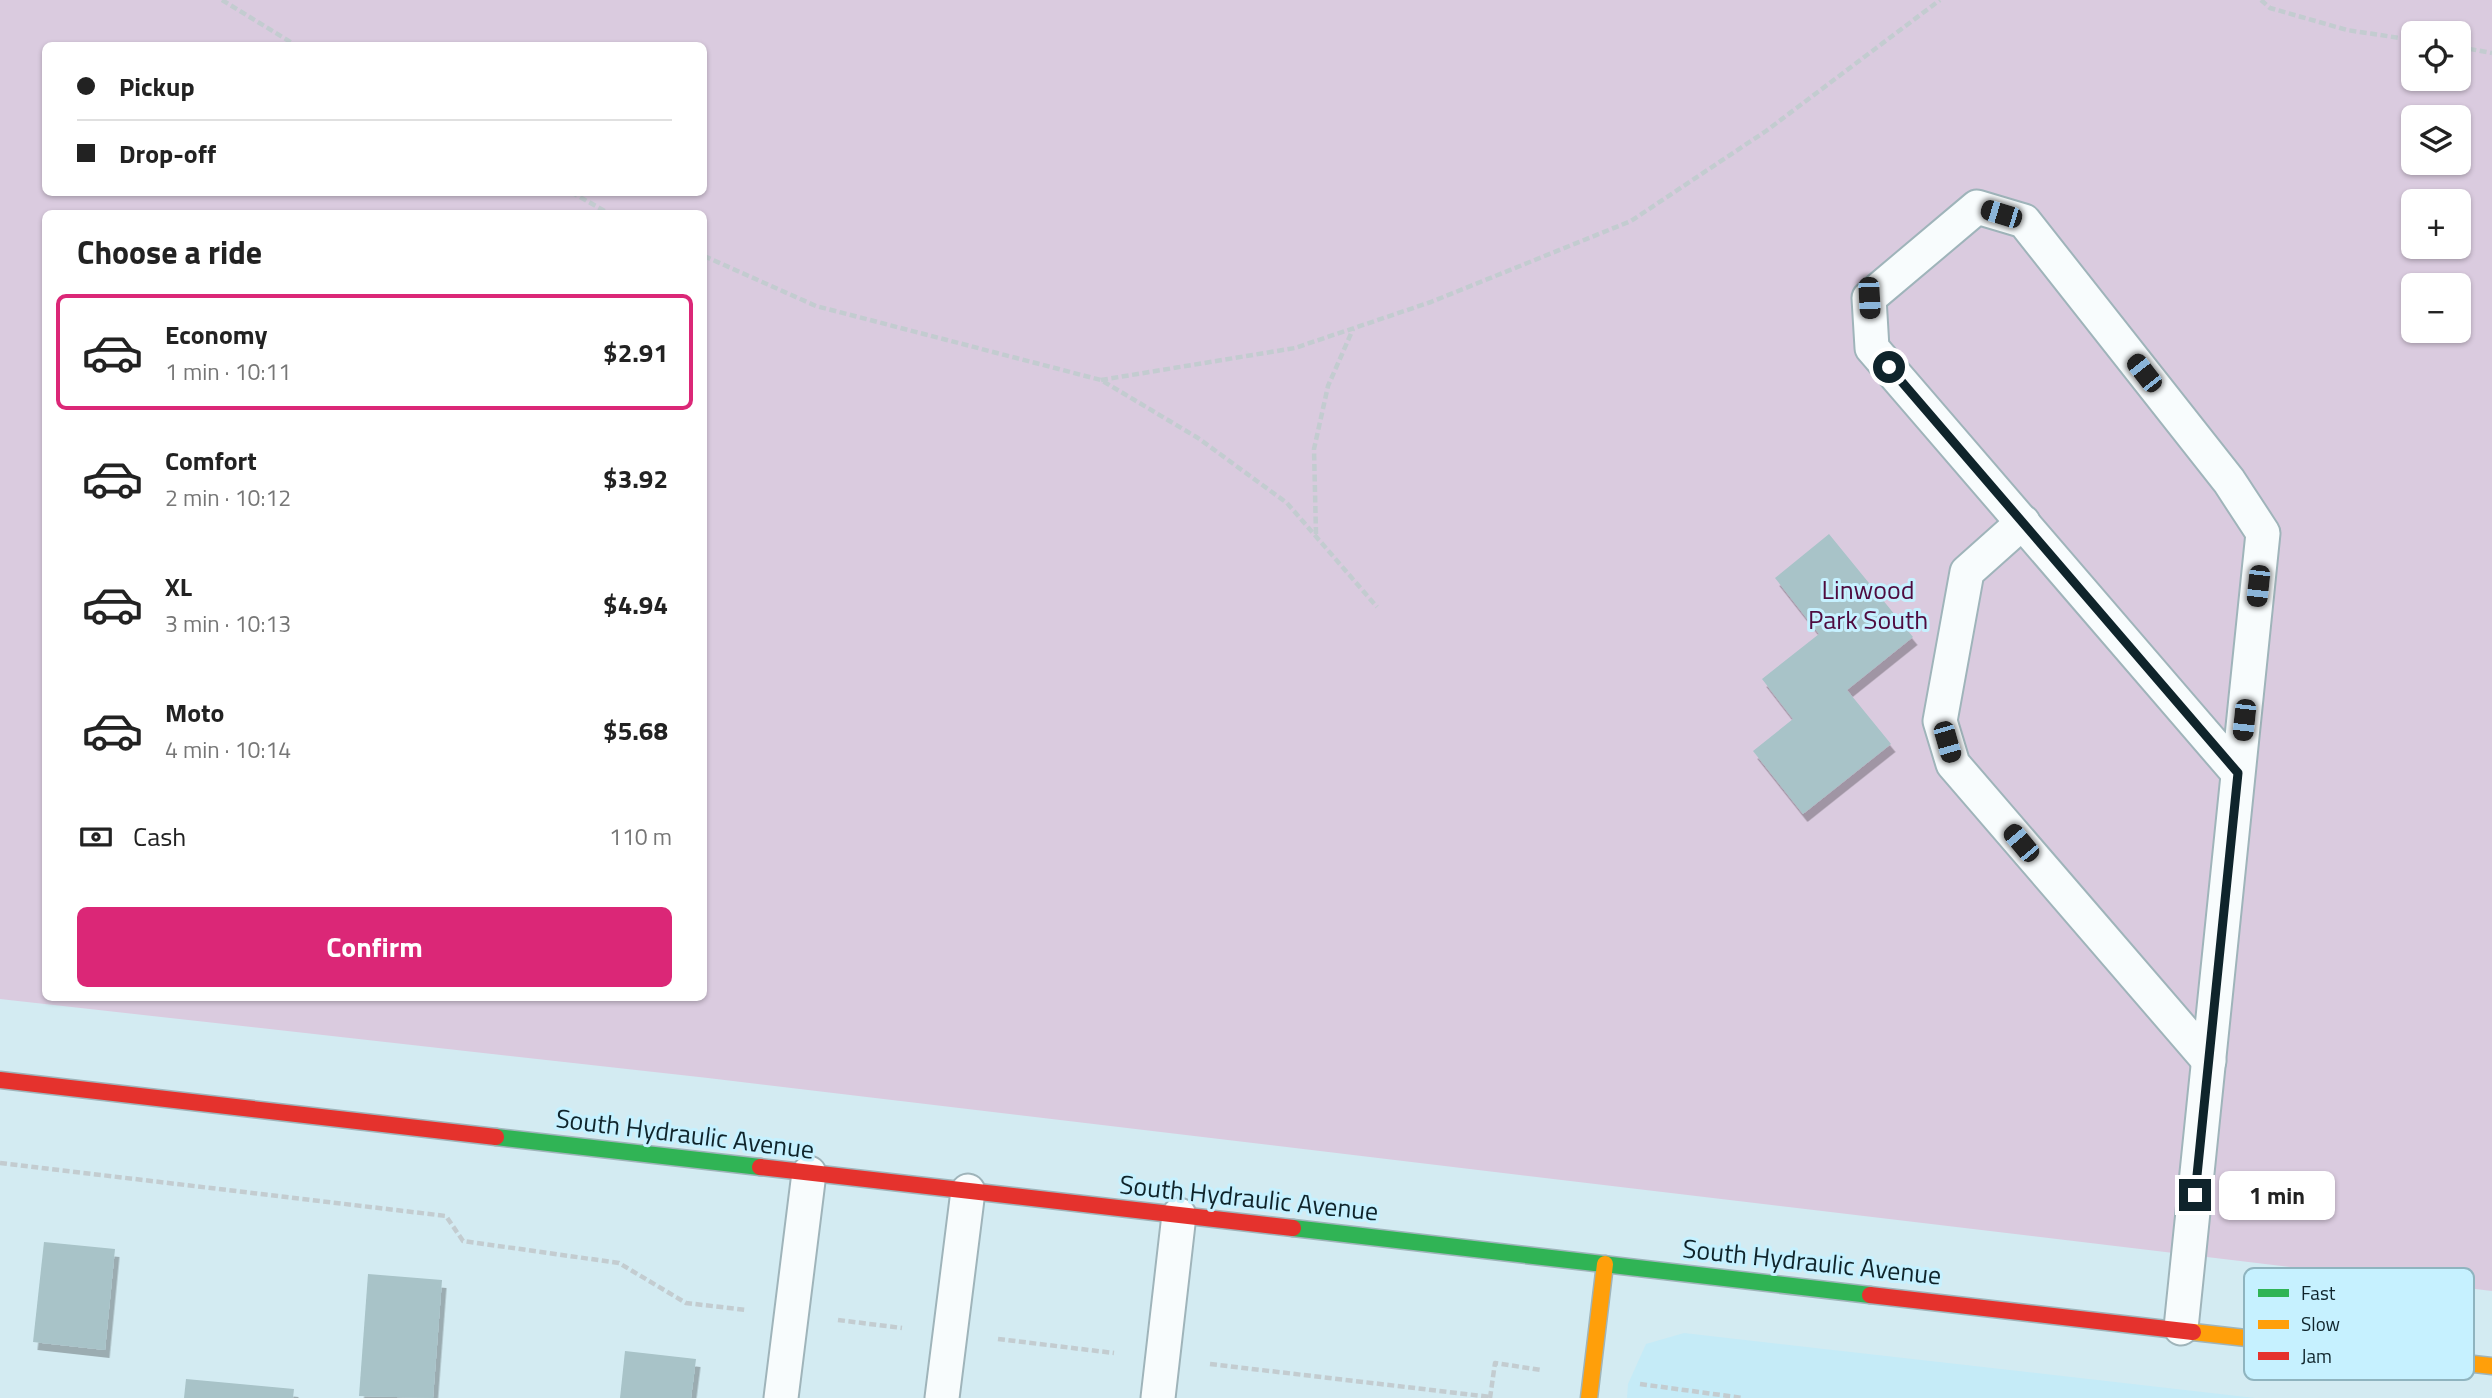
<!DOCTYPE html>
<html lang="en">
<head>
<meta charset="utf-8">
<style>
  body { margin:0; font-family:"Titillium Web",sans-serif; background:#f6f6f6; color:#222; height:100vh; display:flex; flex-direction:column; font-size:26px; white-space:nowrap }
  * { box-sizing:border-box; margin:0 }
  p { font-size:23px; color:#767676 }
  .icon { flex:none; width:38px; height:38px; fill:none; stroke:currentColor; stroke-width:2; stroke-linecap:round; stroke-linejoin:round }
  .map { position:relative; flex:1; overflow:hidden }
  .details { position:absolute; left:42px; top:210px; width:665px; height:791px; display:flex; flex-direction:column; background:#fff; border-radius:10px; box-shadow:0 2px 5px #0004 }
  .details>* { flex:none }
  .banner { position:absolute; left:42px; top:42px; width:665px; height:154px; border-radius:10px; box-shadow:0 2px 5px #0004; display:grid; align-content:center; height:154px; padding:0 35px; background:#fff }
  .controls { position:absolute; left:2401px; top:21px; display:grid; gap:14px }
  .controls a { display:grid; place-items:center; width:70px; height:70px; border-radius:10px; background:#fff; box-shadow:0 2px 5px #0004; font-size:35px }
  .end { position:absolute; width:32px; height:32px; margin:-16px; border:9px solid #0f242b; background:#fff; box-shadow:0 0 0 4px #fff }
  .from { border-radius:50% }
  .bubble { position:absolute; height:49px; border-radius:10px; background:#fff; box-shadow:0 2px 5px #0004; font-size:23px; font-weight:700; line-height:49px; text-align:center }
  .car { position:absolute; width:21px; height:42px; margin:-21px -10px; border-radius:9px; box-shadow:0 0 5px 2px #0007; background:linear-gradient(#222 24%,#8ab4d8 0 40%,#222 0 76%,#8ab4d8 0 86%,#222 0) }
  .banner b { display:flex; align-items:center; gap:24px; height:66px; font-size:26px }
  .banner b+b { border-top:2px solid #e0e0e0 }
  .banner i { width:18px; height:18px; background:#222 }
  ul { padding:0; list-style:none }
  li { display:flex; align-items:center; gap:21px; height:116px; margin:0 14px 10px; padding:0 21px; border:4px solid transparent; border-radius:10px }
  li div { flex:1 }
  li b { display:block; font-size:26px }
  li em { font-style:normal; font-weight:700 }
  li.active { border-color:#db2777 }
  li>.icon { width:63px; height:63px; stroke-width:1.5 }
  h2 { padding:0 35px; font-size:32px; line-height:84px }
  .pay { display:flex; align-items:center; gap:18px; height:77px; padding:0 35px; font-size:26px }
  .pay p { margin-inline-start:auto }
  .primary-button { display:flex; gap:14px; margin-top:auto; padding:14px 35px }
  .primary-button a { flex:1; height:80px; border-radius:10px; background:#db2777; color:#fff; font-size:28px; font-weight:700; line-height:80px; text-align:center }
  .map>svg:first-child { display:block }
  .built { fill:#c5ebf7 }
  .green { fill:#dacbdf; fill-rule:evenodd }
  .building { fill:#a8c3c8; filter:url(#shadow) }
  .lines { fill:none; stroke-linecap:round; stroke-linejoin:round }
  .lane-casing { stroke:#9fb4ba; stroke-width:37 }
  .fast-casing { stroke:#9fb4ba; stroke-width:19 }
  .slow-casing { stroke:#9fb4ba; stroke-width:19 }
  .jam-casing { stroke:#9fb4ba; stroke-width:19 }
  .path { stroke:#c3ccd0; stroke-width:4.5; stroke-dasharray:7 3.5; stroke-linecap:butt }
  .lane { stroke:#f8fcfd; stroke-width:33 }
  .fast { stroke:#30b455; stroke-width:16 }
  .slow { stroke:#ff9f0a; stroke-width:16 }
  .jam { stroke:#e5322d; stroke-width:16 }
  .route { stroke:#0f242b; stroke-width:9 }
  .labels { text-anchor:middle; stroke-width:6; stroke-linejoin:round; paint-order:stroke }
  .park-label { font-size:26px; fill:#4f0b3f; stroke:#c6f1ff }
  .street-label { font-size:26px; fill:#0f242b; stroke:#c6f1ff }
  .key { fill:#c6f1ff; stroke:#8fb4bf; stroke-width:2 }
  .key-label { font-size:19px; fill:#0f242b }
</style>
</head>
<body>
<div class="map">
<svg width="2492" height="1398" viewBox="0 0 2492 1398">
  <defs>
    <filter id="shadow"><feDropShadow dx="4.5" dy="8" stdDeviation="0" flood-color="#0004"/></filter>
  </defs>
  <rect width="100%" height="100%" fill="#d3ebf2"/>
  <path class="built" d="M1684 1333 2255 1398H1627L1628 1384 1646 1344Z"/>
  <path class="green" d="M0 0H2492V1291L708 1078 0 999ZM2413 33H2459V79H2413ZM46 46H704V192H46ZM2413 117H2459V163H2413ZM2413 201H2459V247H2413ZM46 214H704V998H46ZM2413 285H2459V331H2413Z"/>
  <g class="building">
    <path d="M1829 534 1913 637 1847 690 1891 744 1803 814 1753 751 1793 719 1762 679 1819 634 1775 578Z"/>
    <path d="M44 1242 115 1249 105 1350 33 1342Z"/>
    <path d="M368 1274 442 1280 433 1398 359 1396Z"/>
    <path d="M625 1351 696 1359 691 1398H620Z"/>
    <path d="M186 1379 294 1389 293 1398H184Z"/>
  </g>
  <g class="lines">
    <defs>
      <g id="lane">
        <path d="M2023 522 1967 572 1940 721 1953 764 2209 1061"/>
        <path d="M2181 1328 2263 533 2229 481 2024 221 1977 207 1869 298 1872 348 2238 773"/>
        <path d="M781 1398 809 1173"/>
        <path d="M942 1398 968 1191"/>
        <path d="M1158 1398 1179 1215"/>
      </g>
      <g id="fast">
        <path d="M496 1137 760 1167"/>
        <path d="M1293 1228 1870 1295"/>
      </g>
      <g id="slow">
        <path d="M2193 1332 2492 1366"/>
        <path d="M1589 1398 1605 1264"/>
      </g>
      <g id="jam">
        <path d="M0 1080 496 1137"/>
        <path d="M760 1167 1293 1228"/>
        <path d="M1870 1295 2193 1332"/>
      </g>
    </defs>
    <use href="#lane" class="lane-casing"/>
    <use href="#fast" class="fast-casing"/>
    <use href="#slow" class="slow-casing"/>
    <use href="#jam" class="jam-casing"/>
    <g class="path">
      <path d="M222 0 297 46"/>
      <path d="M2261 0 2270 8 2347 30 2413 40"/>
      <path d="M2459 47 2492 53"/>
      <path d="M571 192 610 214"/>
      <path d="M704 256 816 306 1101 380 1198 438 1287 503 1377 607"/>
      <path d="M1101 380 1295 348 1431 302 1631 221 1766 131 1940 0"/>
      <path d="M1316 534 1314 449 1328 386 1353 329"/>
      <path d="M0 1163 446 1216 463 1241 619 1263 686 1303 746 1310"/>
      <path d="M838 1320 902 1328"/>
      <path d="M998 1339 1114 1353"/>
      <path d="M1210 1364 1491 1397"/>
      <path d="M1640 1384 1743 1398"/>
      <path d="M1490 1398 1495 1363 1541 1370"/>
    </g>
    <use href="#lane" class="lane"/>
    <use href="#fast" class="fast"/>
    <use href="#slow" class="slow"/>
    <use href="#jam" class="jam"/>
  </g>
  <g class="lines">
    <path class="route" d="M1889 367 2238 773 2195 1195"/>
  </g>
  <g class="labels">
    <g class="park-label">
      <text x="1868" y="599">Linwood<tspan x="1868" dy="30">Park South</tspan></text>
    </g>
    <g class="street-label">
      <text transform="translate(685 1134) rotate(7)" y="9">South Hydraulic Avenue</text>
      <text transform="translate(1249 1198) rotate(6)" y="9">South Hydraulic Avenue</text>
      <text transform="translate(1812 1262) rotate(6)" y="9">South Hydraulic Avenue</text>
    </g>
  </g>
  <rect x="2244" y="1268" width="230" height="112" rx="10" class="key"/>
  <rect x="2258" y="1289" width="31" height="8" fill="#30b455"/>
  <rect x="2258" y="1320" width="31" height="9" fill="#ff9f0a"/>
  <rect x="2258" y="1352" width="31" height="8" fill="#e5322d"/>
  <g class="key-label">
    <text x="2301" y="1300">Fast</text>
    <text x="2301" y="1331">Slow</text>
    <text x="2301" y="1363">Jam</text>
  </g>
</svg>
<div class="controls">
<a><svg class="icon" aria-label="locate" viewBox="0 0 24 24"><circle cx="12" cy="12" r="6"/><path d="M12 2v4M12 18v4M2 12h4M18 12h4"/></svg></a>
<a><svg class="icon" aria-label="layers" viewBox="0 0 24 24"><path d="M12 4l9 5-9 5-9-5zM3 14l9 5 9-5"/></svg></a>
<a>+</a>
<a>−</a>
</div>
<i class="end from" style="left:1889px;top:367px"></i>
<i class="end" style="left:2195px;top:1195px"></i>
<div class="bubble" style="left:2219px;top:1171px;width:116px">1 min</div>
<i class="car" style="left:2001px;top:214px;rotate:287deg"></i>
<i class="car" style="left:1869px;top:298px;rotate:177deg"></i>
<i class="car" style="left:2144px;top:373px;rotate:322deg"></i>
<i class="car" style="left:2258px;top:586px;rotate:186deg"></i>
<i class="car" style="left:2244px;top:720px;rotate:186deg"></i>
<i class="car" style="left:1947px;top:742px;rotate:164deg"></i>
<i class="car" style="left:2021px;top:843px;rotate:320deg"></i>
<div class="banner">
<b><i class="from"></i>Pickup</b>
<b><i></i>Drop-off</b>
</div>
<section class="details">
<h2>Choose a ride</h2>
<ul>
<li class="active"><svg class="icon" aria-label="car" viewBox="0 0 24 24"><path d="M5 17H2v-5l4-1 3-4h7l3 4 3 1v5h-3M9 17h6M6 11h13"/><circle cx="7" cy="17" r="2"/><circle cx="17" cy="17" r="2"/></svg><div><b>Economy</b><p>1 min · 10:11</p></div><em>$2.91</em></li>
<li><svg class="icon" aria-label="car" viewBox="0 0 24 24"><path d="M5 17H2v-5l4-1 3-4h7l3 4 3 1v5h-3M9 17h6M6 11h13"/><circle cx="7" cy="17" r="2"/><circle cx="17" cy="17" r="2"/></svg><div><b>Comfort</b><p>2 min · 10:12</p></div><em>$3.92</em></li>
<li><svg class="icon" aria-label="car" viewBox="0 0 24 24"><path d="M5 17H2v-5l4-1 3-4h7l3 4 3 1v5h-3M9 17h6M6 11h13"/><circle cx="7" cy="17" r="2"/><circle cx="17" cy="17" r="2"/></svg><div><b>XL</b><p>3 min · 10:13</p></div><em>$4.94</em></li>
<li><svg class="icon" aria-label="car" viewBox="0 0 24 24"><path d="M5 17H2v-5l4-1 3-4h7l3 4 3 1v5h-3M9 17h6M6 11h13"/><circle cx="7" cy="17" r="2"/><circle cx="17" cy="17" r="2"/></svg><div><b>Moto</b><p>4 min · 10:14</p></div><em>$5.68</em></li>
</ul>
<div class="pay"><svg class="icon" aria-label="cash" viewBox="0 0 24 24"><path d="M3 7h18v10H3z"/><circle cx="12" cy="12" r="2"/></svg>Cash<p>110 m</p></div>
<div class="primary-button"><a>Confirm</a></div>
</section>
</div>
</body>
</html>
